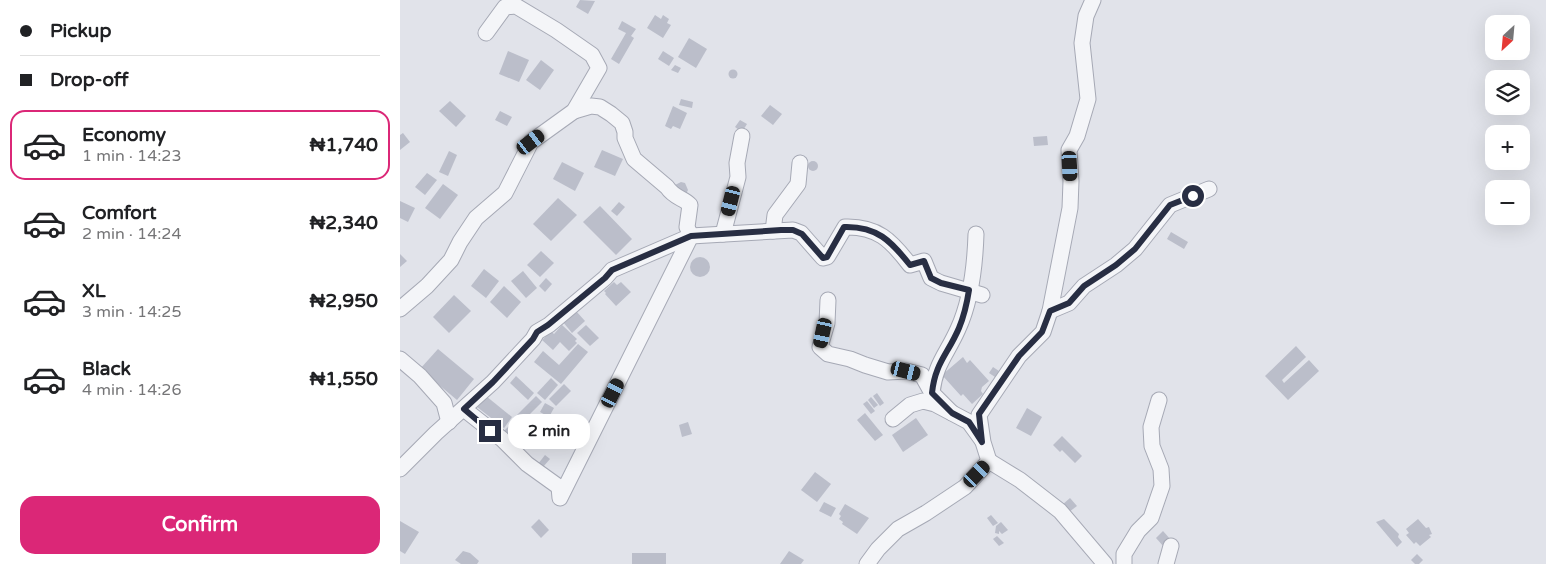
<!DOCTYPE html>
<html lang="en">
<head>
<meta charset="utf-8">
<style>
  body { margin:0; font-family:"Varela Round",sans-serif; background:#f6f6f6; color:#202124; height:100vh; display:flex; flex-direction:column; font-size:19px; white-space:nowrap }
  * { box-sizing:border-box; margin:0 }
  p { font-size:16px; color:#757577 }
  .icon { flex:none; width:28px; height:28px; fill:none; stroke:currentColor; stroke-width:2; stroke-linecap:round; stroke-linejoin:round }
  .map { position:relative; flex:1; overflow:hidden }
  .sheet { display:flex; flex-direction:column; background:#fff; width:400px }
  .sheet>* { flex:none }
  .hud { display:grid; align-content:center; height:110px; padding:0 20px; background:#fff }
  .needle { width:32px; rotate:206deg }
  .controls { position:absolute; left:1085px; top:15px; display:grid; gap:10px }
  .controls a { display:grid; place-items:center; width:45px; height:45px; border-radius:10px; background:#fff; box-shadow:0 5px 20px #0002; font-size:25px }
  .end { position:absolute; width:22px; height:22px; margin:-11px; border:6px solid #282e43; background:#fff; box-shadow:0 0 0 2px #fff }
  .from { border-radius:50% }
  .bubble { position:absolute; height:35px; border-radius:15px; background:#fff; box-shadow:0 5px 20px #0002; font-size:16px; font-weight:800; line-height:35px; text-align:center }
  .car { position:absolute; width:15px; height:30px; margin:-15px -8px; border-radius:6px; box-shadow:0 0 4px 1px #0007; background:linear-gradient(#222 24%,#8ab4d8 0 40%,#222 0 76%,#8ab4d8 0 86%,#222 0) }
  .hud b { display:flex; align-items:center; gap:18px; height:48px; font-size:19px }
  .hud b+b { border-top:1px solid #e0e0e0 }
  .hud i { width:12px; height:12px; background:#202124 }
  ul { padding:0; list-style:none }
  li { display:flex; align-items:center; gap:15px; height:70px; margin:0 10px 8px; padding:0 10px; border:2px solid transparent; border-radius:15px }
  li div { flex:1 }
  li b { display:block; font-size:19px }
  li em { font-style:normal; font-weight:800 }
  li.selected { border-color:#db2777 }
  li>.icon { width:45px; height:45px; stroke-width:1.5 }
  .button { display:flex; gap:10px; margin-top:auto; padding:10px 20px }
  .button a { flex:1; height:58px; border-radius:15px; background:#db2777; color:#fff; font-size:20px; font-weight:800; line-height:58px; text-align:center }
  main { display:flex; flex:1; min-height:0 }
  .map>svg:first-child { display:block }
  .building { fill:#bbbeca }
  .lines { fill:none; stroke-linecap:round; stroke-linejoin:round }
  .minor-casing { stroke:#a6a9b5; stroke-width:17 }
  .minor { stroke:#f4f5f8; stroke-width:15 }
  .route { stroke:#282e43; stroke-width:6 }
</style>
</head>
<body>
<main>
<section class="sheet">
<div class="hud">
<b><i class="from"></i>Pickup</b>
<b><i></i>Drop-off</b>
</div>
<ul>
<li class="selected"><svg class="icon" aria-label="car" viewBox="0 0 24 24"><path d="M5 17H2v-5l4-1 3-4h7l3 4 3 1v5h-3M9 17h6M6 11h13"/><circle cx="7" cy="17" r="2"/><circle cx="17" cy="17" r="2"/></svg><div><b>Economy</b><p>1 min · 14:23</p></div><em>₦1,740</em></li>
<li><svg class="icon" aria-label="car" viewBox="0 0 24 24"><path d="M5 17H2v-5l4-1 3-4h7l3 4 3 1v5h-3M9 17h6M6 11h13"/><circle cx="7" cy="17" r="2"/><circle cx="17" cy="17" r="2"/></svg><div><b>Comfort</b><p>2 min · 14:24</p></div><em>₦2,340</em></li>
<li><svg class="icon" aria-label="car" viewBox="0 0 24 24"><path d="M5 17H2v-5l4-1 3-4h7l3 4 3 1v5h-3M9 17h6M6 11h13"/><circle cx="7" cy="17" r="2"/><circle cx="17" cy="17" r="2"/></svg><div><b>XL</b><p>3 min · 14:25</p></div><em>₦2,950</em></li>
<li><svg class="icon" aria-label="car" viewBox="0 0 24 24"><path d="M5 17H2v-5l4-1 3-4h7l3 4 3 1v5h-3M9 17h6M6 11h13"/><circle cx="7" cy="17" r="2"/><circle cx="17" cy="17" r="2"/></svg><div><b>Black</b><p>4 min · 14:26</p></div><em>₦1,550</em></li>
</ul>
<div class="button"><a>Confirm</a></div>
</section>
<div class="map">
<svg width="1146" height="564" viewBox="0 0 1146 564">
  <rect width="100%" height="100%" fill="#e1e3ea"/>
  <g class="building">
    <path d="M180 0 195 1 188 14 176 7Z"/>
    <path d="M255 15 261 19 263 15 269 19 267 23 271 25 263 38 247 28Z"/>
    <path d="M222 21 236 29 231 36 234 38 219 64 211 59 226 33 218 29Z"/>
    <path d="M289 38 307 49 296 68 278 57Z"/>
    <path d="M108 51 129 60 119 82 99 74Z"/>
    <path d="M263 51 274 58 269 66 258 59Z"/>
    <path d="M141 60 154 70 140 90 126 80Z"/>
    <path d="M275 65 281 68 278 73 271 70Z"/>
    <circle cx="333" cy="74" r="4.5"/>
    <path d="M281 99 293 102 292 108 279 105Z"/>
    <path d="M50 101 66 116 56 127 39 111Z"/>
    <path d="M370 105 382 114 373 125 361 116Z"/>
    <path d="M273 106 287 113 280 129 273 126 271 129 265 126Z"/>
    <path d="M100 111 112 117 107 126 95 120Z"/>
    <path d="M340 120 347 124 342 132 335 127Z"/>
    <path d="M3 133 10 142 0 150V135Z"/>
    <path d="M647 136 648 145 634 146 633 137Z"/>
    <path d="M202 150 223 159 215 176 194 167Z"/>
    <path d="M49 151 57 155 48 176 39 172Z"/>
    <circle cx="413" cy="166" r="5"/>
    <path d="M162 162 184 173 175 191 153 179Z"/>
    <path d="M27 173 37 180 25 195 15 187Z"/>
    <path d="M281 182 285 183 288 190 286 194 279 196 275 185Z"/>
    <path d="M43 184 58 195 40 219 25 208Z"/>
    <path d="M158 198 177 215 151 241 133 224Z"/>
    <path d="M0 201 15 208 8 222 0 218Z"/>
    <path d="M219 202 225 207 217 216 211 211Z"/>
    <path d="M200 206 232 239 216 255 183 222Z"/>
    <path d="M771 232 788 242 784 249 767 239Z"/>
    <path d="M141 251 154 263 140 277 127 265Z"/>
    <path d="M0 254 7 261 0 267Z"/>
    <circle cx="300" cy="267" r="10"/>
    <path d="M84 269 99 281 86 298 71 286Z"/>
    <path d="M123 271 137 288 126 298 111 281Z"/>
    <path d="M146 278 152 284 145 292 139 286Z"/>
    <path d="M214 282 217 285 221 282 231 292 216 306 205 294 206 293 204 291Z"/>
    <path d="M104 286 121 302 107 318 90 302Z"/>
    <path d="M54 295 71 311 49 333 33 317Z"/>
    <path d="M176 311 185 321 172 333 163 322Z"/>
    <path d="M162 325 177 339 175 341 177 343 169 351 160 342 153 350 142 340 151 331 154 334Z"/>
    <path d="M186 325 199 338 190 346 177 333Z"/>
    <path d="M178 344 188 352 161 384 134 362 143 351 159 365Z"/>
    <path d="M896 346 906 357 882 380 884 383 909 360 919 371 888 400 865 376Z"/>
    <path d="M38 349 74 379 57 400 20 369Z"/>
    <path d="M563 357 567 363 570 360 589 381 582 387 581 391 583 394 572 404 563 394 561 396 542 375Z"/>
    <path d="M593 367 599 371 595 377 589 373Z"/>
    <path d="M116 376 134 393 128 400 110 383Z"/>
    <path d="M151 378 158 385 145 400 137 393Z"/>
    <path d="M164 384 171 391 156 406 149 399Z"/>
    <path d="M477 393 484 403 480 406 473 396Z"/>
    <path d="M86 396 112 417 104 428 77 407Z"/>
    <path d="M136 396 142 402 123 421 117 415Z"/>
    <path d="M471 397 478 405 474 408 468 400Z"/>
    <path d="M467 401 475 411 471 414 463 404Z"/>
    <path d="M145 403 154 408 149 417 140 412Z"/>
    <path d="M627 408 642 417 631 436 616 428Z"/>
    <path d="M465 413 483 435 475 441 457 420Z"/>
    <path d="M516 418 528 435 503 452 492 435Z"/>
    <path d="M116 419 122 424 110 437 104 431Z"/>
    <path d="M288 422 292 434 282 437 279 425Z"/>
    <path d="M146 426 152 432 147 439 140 433Z"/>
    <path d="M662 436 682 456 675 463 662 450 660 452 653 445Z"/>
    <path d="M145 455 150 459 143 467 138 464Z"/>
    <path d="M415 472 431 484 417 502 401 490Z"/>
    <path d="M670 498 677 506 669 512 662 505Z"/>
    <path d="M424 502 436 508 431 517 419 511Z"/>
    <path d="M445 504 469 518 457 534 442 524 443 522 439 519 441 516 439 514Z"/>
    <path d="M591 515 598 523 593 526 587 518Z"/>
    <path d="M139 519 149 530 141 538 131 527Z"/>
    <path d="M984 519 999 534 998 537 1002 542 997 547 976 522Z"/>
    <path d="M1018 519 1026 528 1029 527 1032 534 1029 535 1031 537 1020 546 1016 542 1014 544 1006 535 1009 533 1006 529Z"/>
    <path d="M0 521 19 532 5 554 0 551Z"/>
    <path d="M601 522 608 530 602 534 599 531V534L595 533 596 526Z"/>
    <path d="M763 531 771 540 764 547 756 538Z"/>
    <path d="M597 536 604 543 599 546 593 539Z"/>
    <path d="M63 551 70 553 79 561 77 564H61L55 560Z"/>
    <path d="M389 551 404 560 401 564H380Z"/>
    <rect x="232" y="553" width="34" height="11"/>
    <path d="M1017 554 1023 560 1019 564H1015L1011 560Z"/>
  </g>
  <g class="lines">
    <defs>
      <g id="minor">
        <path d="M373 231 375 215 398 184 400 163"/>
        <path d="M323 234 338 177 337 163 342 136"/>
        <path d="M428 300 427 323 420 347 428 354 450 359 465 365 488 372 506 371 522 375 532 393"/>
        <path d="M0 309 27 286 51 260 60 242 76 218 105 193 131 142 174 111 199 68 192 55 156 30 116 6 105 7 86 33"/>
        <path d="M650 311 669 303 684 286 716 265 735 249 770 205 809 189"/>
        <path d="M0 359 20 376 44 403 49 422"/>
        <path d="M64 409 102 439 127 464 159 487 160 498 291 236 287 227 290 205C284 198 274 198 267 187L234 159 225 138V132L222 123 211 114 200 107 191 106 174 111"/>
        <path d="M552 413 532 393C535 364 547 354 558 329 571 301 575 265 576 234"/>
        <path d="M493 419 510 405 523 401 535 404 569 422 582 440"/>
        <path d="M589 461 620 480 660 511 705 564"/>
        <path d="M0 469 36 433 93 382 133 339 137 332 149 325 205 278 212 270 291 236 393 230 401 233 423 258 427 257 429 254 445 227C477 226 491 240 510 265L524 261 531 278 541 283 582 295"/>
        <path d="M467 564 478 549 498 529 526 513 565 487 589 461 583 442 579 415 619 356 643 332 650 311 670 208 671 181 669 150 677 136 688 99 682 43 686 16 693 0"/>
        <path d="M724 564V554L738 531 751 518 762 486 761 469 752 446 751 427 759 400"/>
        <path d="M766 564 771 546"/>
      </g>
    </defs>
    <use href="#minor" class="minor-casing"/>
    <use href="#minor" class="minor"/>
  </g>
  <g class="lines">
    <path class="route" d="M90 431 64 409 93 382 133 339 137 332 148 325 205 278 212 270 291 236 381 230H393L402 234 423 258 427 257 444 227C477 226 491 241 510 265L524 261 531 278 541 283 569 290C567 303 564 316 559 328 548 354 535 363 532 393L552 413 569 422 582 442 579 414 619 356 642 332 650 311 669 303 684 286 716 265 735 249 770 205 793 196"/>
  </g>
</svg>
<div class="controls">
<a><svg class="needle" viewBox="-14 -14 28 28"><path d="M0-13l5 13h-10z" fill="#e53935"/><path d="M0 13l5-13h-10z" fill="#757577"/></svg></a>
<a><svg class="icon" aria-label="layers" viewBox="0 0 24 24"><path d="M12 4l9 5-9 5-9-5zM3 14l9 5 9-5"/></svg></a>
<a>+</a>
<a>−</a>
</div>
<i class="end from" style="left:793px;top:196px"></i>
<i class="end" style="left:90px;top:431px"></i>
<div class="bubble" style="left:108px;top:414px;width:82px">2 min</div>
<i class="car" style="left:131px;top:142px;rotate:53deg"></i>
<i class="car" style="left:670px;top:166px;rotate:177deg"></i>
<i class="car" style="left:331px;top:201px;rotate:194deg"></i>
<i class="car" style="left:423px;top:333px;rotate:192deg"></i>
<i class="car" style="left:506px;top:371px;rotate:104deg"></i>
<i class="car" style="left:213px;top:393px;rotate:27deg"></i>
<i class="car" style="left:577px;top:474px;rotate:44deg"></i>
</div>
</main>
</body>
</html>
